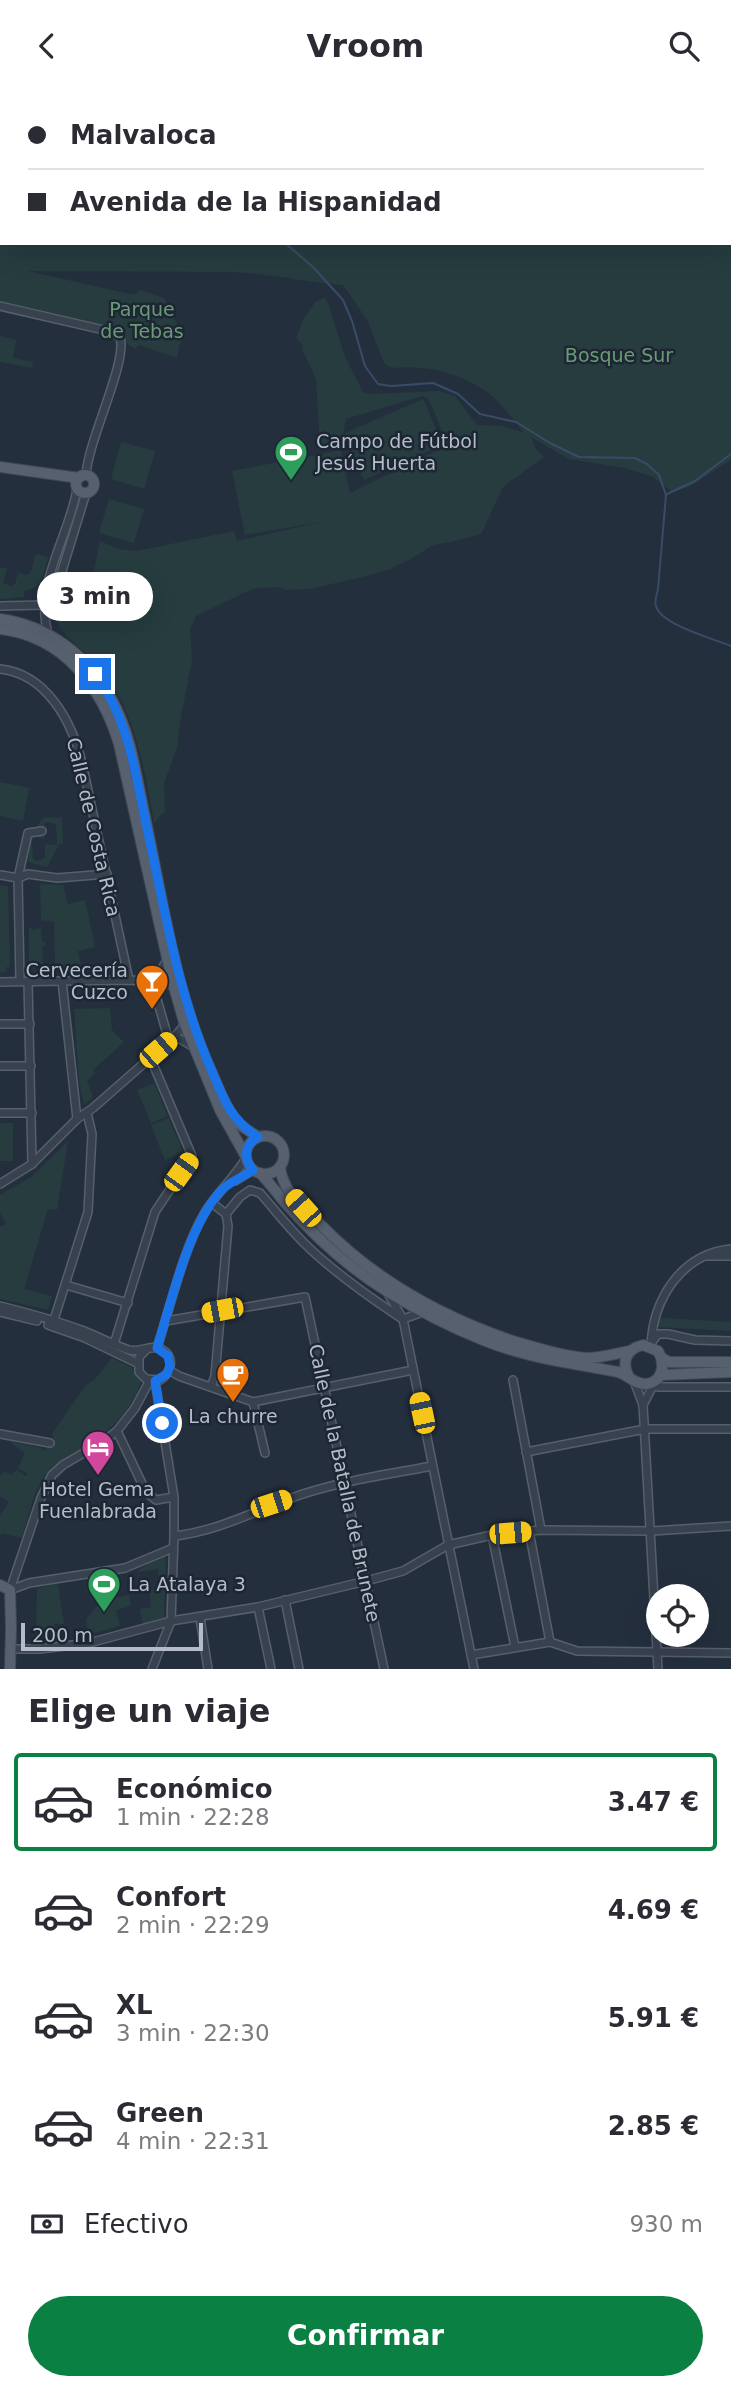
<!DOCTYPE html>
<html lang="es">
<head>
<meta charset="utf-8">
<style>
  body { margin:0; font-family:"DejaVu Sans",sans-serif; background:#f7f7f7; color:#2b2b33; height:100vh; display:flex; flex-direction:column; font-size:26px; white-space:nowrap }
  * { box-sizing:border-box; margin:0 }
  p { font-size:23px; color:#7c7c81 }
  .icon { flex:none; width:38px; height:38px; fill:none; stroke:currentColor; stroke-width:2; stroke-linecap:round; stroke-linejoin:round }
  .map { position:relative; height:1578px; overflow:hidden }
  .side { display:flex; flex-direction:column; background:#fff; flex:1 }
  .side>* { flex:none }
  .top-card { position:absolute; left:0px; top:0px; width:732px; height:154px; box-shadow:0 7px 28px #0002; display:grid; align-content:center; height:154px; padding:0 28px; background:#fff }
  .tools { position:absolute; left:646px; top:1493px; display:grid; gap:14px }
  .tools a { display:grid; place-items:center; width:63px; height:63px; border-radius:50%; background:#fff; box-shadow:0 7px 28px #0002; font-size:35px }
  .scale { position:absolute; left:21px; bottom:18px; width:182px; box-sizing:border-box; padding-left:7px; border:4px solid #b4bcc9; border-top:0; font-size:19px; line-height:24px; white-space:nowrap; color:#b4bcc9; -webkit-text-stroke:5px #1d2633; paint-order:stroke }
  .end { position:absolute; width:32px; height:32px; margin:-16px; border:9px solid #1a73e8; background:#fff; box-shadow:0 0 0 4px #fff }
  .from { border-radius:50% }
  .bubble { position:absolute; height:49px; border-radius:24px; background:#fff; box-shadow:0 7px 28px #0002; font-size:23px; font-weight:800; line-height:49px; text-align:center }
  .car { position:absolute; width:21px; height:42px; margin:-21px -10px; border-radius:9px; box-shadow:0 0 5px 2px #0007; background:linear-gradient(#f5c518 24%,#345 0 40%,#f5c518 0 76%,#345 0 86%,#f5c518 0) }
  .top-card b { display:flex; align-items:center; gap:24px; height:66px; font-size:26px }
  .top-card b+b { border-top:2px solid #e1e1e2 }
  .top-card i { width:18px; height:18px; background:#2b2b33 }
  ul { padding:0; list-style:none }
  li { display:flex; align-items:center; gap:21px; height:98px; margin:0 14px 10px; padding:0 14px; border:4px solid transparent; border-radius:7px }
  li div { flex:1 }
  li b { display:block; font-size:26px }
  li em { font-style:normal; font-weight:800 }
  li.active { border-color:#0b8043 }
  li>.icon { width:63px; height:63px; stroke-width:1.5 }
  h2 { padding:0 28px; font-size:32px; line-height:84px }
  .pay { display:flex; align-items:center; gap:18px; height:77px; padding:0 28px; font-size:26px }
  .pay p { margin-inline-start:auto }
  .action { display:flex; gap:14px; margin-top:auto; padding:14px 28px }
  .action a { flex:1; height:80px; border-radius:42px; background:#0b8043; color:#fff; font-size:28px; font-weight:800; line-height:80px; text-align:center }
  header { display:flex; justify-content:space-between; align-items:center; height:91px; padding:0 28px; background:#fff; font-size:32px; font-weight:800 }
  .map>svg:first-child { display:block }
  .green { fill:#263c3f; fill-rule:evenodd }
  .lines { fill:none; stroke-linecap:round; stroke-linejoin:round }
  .stream { stroke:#394c67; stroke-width:2 }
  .minor-casing { stroke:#565f6c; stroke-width:10 }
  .major-casing { stroke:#414a57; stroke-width:12 }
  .minor { stroke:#38414e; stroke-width:7 }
  .major { stroke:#56606e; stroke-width:10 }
  .route { stroke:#1a73e8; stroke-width:9 }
  .labels { text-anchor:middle; stroke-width:5; stroke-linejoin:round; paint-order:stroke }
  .park-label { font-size:19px; fill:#6b9a76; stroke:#1d2633 }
  .poi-label { font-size:19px; fill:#b4bcc9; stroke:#1d2633; text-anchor:start }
  .street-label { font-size:19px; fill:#b4bcc9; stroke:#1d2633 }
</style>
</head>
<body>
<header><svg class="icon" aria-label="back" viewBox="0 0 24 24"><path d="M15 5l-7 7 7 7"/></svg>Vroom<svg class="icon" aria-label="search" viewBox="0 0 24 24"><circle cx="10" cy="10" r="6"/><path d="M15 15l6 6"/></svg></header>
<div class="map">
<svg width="731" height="1578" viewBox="0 0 731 1578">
  <rect width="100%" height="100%" fill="#242f3e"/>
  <g class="green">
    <path d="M0 0H731V369L689 396 672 401 653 386 625 377 569 368 531 346 537 360 544 366 503 396 481 443 451 451 433 454 411 468 388 479 367 485 310 498 286 499 277 496 252 498 196 525 190 538 192 569 181 626 177 657 164 692 165 720 154 732C145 679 135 623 103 579 88 559 34 532 63 504L89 502 100 450 118 458 137 460 234 440 237 450 321 431 245 444 232 380 341 359 350 402 448 354 428 307 422 305 346 328 343 343 423 308 443 353 364 389 343 344 341 355 320 357 316 288 302 258 303 254 296 247 304 227 316 210 325 207 329 215 345 266 363 301 369 303 439 300 455 305 477 334 503 335 524 342C514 330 504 315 491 304 465 283 425 273 392 277L384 272 367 229 343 194C306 191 271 183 233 181L28 180 134 204 141 199 164 207 182 243 177 267 139 254 136 258C123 253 125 243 110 238L0 213ZM2 2H730V152H2Z"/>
    <path d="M0 245 16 249 13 267 33 271 32 277 0 271Z"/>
    <path d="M121 351 155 360 144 398 111 388Z"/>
    <path d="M109 408 144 418 134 452 99 442Z"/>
    <path d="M36 463 48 466C44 482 43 497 24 500V506L0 508V477H7L3 492 11 495 15 493 18 481 26 484 30 482Z"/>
    <path d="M0 691 29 697 23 730 0 725Z"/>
    <path d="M62 726 63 753H59L47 776 28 771 30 745 44 744 45 748 35 746 32 749 33 768 37 770 45 767V753L54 754 57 752 56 733 47 731 44 733V739L36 737 43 727Z"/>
    <path d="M40 793 63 794 68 813 85 809 95 856 78 860 82 879 57 880 55 875 54 831 41 829Z"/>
    <path d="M0 794 8 795 10 876H6V881L0 882Z"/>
    <path d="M29 837H32L33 839 41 837 42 851H45V855L42 856 43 873 35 874V878L29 876Z"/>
    <path d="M110 917 112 939 124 951 93 979 95 982 87 990 93 1006 84 1014 79 991 74 918Z"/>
    <path d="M154 992 168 1025 151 1032 137 999Z"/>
    <path d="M169 1027 183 1061 165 1069 151 1034Z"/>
    <rect x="0" y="1032" width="13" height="38"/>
    <path d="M68 1050 57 1119 48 1118 24 1198 52 1205 48 1219 0 1208V1136L6 1133 0 1122V1104L31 1086Z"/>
    <path d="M660 1227 731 1231V1240L658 1236Z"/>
    <path d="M112 1267 133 1277 141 1290C135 1317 106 1344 82 1358 70 1365 57 1370 47 1382 33 1399 28 1427 22 1447L2 1442 0 1444V1425L9 1411 0 1405V1385L4 1380 11 1384 17 1379 26 1385 28 1383 18 1377 25 1362 8 1350 42 1357 43 1360 53 1353 54 1347 52 1343 85 1295 95 1288Z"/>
    <path d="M164 1464 166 1466 164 1527 143 1533 140 1518 151 1516 149 1499 159 1497 158 1478 139 1481 138 1479Z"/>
    <path d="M58 1493 64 1533H54L57 1549 63 1548V1551H36L37 1497Z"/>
    <path d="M129 1504 131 1515 116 1519 120 1535 88 1544 86 1528 102 1509Z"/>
  </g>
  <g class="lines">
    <g class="stream">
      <path d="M211 0 213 2"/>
      <path d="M285 152 313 176 343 209 352 230 365 275 378 293 391 295 433 292 458 303 480 323 516 331 550 352 579 366 635 367 647 373 659 384 666 404 658 498C657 504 654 509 656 515 661 534 714 548 731 555"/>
      <path d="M667 403 695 390 731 363"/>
    </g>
    <defs>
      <g id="minor">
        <path d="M0 215 108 240 120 246C128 271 87 351 86 385"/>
        <path d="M46 506 58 493 86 402"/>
        <path d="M0 515 44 514"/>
        <path d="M48 543C34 493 69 446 77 398"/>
        <path d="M0 578C47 583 72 631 82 672L129 889"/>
        <path d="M0 784 18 787 28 783 57 787 107 783"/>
        <path d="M146 889 159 882 167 869"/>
        <path d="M20 890 18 787 28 742 42 740"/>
        <path d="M28 890 32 1073"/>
        <path d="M62 890 77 1028"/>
        <path d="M0 891 129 889 160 891 173 895"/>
        <path d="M152 891 169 950"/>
        <path d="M0 933H30"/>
        <path d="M169 949 180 948 192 955"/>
        <path d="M0 975H31"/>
        <path d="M0 1022H32"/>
        <path d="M235 1090 253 1079"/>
        <path d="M0 1093 32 1073 77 1028 93 1017 174 946 183 936V931"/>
        <path d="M226 1123 240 1106 250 1099 260 1102C274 1118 287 1135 303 1151 332 1180 366 1204 401 1227"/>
        <path d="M707 1165H731"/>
        <path d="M66 1194 128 1212"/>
        <path d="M387 1201 403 1228 474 1578"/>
        <path d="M0 1215C28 1222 57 1230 84 1240 99 1246 114 1254 129 1259 140 1262 151 1253 161 1258 176 1266 171 1282 160 1289L146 1288 139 1281V1266L146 1259"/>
        <path d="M0 1221 37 1230"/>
        <path d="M403 1228 423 1221"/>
        <path d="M166 1230 305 1206 384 1578"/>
        <path d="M48 1234 85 1247 137 1272"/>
        <path d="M52 1235 88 1121 92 1043 87 1022"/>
        <path d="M652 1251 658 1243H668L695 1249 731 1250"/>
        <path d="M114 1253 155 1121 192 1065 150 966"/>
        <path d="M651 1255C653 1208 681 1163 731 1158"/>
        <path d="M157 1257C170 1217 183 1159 204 1123 215 1103 234 1088 246 1067"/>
        <path d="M169 1279 179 1285 253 1311 413 1279"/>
        <path d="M513 1289 541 1439"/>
        <path d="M634 1290 643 1314 658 1578"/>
        <path d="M648 1294 659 1296H731"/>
        <path d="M211 1296 215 1285 228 1135 226 1123 212 1112"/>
        <path d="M253 1311 265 1362"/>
        <path d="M643 1314 654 1293"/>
        <path d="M117 1340 146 1401 156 1409 174 1406"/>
        <path d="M0 1343 50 1352"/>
        <path d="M526 1361 645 1338H731"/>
        <path d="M529 1440 550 1551"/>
        <path d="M492 1444 515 1556"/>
        <path d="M174 1445C221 1440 262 1416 306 1402 347 1389 390 1383 432 1375"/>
        <path d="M10 1499 41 1407 52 1384 63 1374 104 1350 117 1340 135 1317 150 1289"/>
        <path d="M10 1499 29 1492 125 1477 173 1457"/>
        <path d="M285 1509 299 1578"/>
        <path d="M258 1516 271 1578"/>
        <path d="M200 1527 208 1578"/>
        <path d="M11 1558H40L89 1552 171 1530 258 1516 366 1490 403 1480 448 1454 492 1444 541 1439 652 1440 731 1435"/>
        <path d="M471 1564 550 1551 577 1560 731 1562"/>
        <path d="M152 1578 171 1530 174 1445V1406L155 1290"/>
      </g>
      <g id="major">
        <path d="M0 376 79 387"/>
        <circle cx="85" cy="393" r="9"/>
        <path d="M0 528C50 535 88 565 112 609 131 643 136 684 144 721 162 805 174 894 208 973 216 990 227 1022 240 1034 246 1038 252 1042 258 1046"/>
        <path d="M0 538C63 545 102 596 119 653L172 889 184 931 220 1019 245 1064"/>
        <circle cx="265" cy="1064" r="19"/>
        <path d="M280 1076C283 1102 304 1117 322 1135 375 1189 442 1226 513 1250 537 1257 562 1265 586 1267 600 1267 615 1263 629 1260"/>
        <path d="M260 1082C270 1092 278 1104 288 1115 317 1148 351 1178 388 1201 419 1220 450 1236 483 1249 527 1267 572 1272 618 1281 628 1284 635 1294 647 1293 664 1290 665 1272 658 1260L643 1254C626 1258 621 1271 629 1286"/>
        <path d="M662 1267 669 1271H731"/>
        <path d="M660 1284 731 1281"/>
        <path d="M0 1494 10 1499 11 1537 10 1578"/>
      </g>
    </defs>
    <use href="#minor" class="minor-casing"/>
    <use href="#major" class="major-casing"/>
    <use href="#minor" class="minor"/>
    <use href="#major" class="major"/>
  </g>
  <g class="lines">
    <path class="route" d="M95 583C128 626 135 680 146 732 164 814 177 900 211 978 224 1008 230 1028 258 1046 244 1054 243 1067 253 1079 244 1085 234 1089 225 1096 190 1127 171 1212 157 1257L168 1265 170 1275 167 1283 155 1290 162 1332"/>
  </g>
  <defs>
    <symbol id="stadium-pin" viewBox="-11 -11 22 30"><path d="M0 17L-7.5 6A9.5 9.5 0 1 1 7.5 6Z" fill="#2e9e5b" stroke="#1d2633"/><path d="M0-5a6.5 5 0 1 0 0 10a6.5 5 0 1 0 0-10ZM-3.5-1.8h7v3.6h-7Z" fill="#fff"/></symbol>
    <symbol id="bar-pin" viewBox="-11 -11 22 30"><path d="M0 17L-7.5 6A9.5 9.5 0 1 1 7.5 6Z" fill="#e8710a" stroke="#1d2633"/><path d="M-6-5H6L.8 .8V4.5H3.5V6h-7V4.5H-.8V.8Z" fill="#fff"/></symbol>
    <symbol id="cafe-pin" viewBox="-11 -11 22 30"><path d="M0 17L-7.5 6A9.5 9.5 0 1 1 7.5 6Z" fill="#e8710a" stroke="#1d2633"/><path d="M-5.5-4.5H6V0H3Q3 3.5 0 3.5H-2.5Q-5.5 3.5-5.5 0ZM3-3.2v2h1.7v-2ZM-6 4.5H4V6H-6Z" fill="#fff"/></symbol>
    <symbol id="hotel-pin" viewBox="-11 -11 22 30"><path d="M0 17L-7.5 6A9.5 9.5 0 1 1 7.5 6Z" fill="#d1479c" stroke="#1d2633"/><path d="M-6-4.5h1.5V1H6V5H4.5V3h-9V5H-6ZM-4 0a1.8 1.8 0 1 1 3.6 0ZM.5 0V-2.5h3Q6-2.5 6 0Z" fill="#fff"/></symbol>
  </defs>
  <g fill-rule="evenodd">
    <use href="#stadium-pin" x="272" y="342" width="38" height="52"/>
    <use href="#bar-pin" x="133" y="871" width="38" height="52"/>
    <use href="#cafe-pin" x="214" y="1264" width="38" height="52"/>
    <use href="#hotel-pin" x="79" y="1337" width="38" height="52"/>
    <use href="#stadium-pin" x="85" y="1474" width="38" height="52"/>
  </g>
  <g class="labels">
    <g class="park-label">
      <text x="142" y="225">Parque<tspan x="142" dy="22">de Tebas</tspan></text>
      <text x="619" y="271">Bosque Sur</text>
    </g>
    <g class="poi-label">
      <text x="316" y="357">Campo de Fútbol<tspan x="316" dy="22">Jesús Huerta</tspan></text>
      <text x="128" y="886" text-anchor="end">Cervecería<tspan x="128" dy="22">Cuzco</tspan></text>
      <text x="233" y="1332" text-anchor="middle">La churre</text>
      <text x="98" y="1405" text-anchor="middle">Hotel Gema<tspan x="98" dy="22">Fuenlabrada</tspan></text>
      <text x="128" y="1500">La Atalaya 3</text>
    </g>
    <g class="street-label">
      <text transform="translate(94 736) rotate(77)" y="7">Calle de Costa Rica</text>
      <text transform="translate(345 1392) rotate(78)" y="7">Calle de la Batalla de Brunete</text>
    </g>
  </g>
</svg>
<div class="tools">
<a><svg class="icon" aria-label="locate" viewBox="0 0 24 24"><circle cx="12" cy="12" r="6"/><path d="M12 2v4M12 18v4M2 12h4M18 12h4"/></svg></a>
</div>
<div class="scale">200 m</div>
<i class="end from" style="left:162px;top:1332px"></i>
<i class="end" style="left:95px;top:583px"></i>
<div class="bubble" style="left:37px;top:481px;width:116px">3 min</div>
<i class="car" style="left:158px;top:959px;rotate:49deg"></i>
<i class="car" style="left:181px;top:1081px;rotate:36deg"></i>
<i class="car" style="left:303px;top:1117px;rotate:318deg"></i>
<i class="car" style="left:222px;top:1219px;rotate:259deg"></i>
<i class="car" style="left:422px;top:1322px;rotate:348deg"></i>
<i class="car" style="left:271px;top:1413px;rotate:72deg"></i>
<i class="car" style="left:510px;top:1442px;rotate:85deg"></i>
<div class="top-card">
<b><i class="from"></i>Malvaloca</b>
<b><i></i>Avenida de la Hispanidad</b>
</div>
</div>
<section class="side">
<h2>Elige un viaje</h2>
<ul>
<li class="active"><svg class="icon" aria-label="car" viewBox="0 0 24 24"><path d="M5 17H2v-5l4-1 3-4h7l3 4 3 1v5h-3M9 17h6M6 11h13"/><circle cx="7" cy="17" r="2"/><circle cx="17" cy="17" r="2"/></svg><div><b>Económico</b><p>1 min · 22:28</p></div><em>3.47 €</em></li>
<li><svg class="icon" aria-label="car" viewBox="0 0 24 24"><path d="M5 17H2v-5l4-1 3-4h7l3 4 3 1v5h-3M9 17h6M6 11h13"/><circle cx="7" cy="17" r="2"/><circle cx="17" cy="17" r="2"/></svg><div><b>Confort</b><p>2 min · 22:29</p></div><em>4.69 €</em></li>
<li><svg class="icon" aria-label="car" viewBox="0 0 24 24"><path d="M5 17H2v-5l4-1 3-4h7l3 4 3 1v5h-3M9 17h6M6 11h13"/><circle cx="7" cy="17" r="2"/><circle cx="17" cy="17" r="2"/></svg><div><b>XL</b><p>3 min · 22:30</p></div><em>5.91 €</em></li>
<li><svg class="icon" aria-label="car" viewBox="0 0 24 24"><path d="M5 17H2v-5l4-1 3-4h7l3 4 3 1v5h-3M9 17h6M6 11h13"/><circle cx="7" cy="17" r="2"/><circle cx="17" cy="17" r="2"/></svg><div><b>Green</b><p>4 min · 22:31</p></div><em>2.85 €</em></li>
</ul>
<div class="pay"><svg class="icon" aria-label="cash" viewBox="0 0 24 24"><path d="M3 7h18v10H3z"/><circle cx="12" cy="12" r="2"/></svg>Efectivo<p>930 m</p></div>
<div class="action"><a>Confirmar</a></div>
</section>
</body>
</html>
